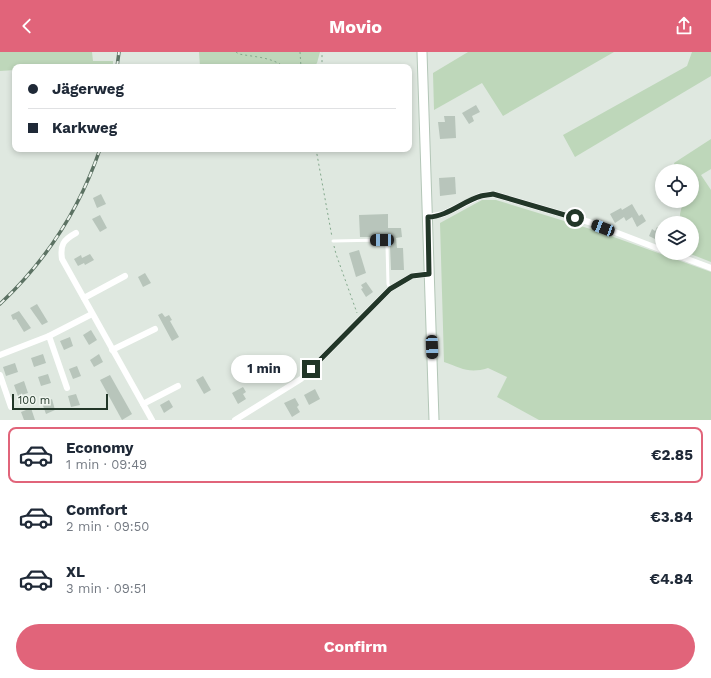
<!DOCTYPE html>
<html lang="en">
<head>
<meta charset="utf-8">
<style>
  body { margin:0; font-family:"Work Sans",sans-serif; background:#f2f2f3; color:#1f2937; height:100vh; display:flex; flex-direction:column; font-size:15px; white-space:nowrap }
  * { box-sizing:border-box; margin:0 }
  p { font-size:13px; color:#747a83 }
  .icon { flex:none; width:22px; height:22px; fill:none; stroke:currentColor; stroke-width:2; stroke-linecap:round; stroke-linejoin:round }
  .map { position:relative; height:368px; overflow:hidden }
  .drawer { display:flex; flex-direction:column; background:#fff; flex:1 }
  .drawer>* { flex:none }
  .guide { position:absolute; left:12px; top:12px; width:400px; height:88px; border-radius:8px; box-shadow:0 2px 6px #0003; display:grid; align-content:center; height:88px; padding:0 16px; background:#fff }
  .tools { position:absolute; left:655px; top:112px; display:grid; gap:8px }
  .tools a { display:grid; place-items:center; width:44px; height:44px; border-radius:50%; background:#fff; box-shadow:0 2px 6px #0003; font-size:20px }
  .scale { position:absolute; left:12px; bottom:10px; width:96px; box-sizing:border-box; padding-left:4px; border:2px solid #223628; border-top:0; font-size:11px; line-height:14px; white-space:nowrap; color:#223628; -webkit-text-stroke:3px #eff5ef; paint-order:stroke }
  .end { position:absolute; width:18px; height:18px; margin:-9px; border:5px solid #223628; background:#fff; box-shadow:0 0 0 2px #fff }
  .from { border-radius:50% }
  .bubble { position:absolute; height:28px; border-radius:14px; background:#fff; box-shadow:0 2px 6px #0003; font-size:13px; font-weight:700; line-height:28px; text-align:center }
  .car { position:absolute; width:12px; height:24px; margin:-12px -6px; border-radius:5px; box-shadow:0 0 3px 1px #0007; background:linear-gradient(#222 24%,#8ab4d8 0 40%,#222 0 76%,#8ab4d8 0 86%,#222 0) }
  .guide b { display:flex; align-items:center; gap:14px; height:38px; font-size:15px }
  .guide b+b { border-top:1px solid #e0e1e3 }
  .guide i { width:10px; height:10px; background:#1f2937 }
  ul { padding:7px 0 0; list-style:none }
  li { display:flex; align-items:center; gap:12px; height:56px; margin:0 8px 6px; padding:0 8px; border:2px solid transparent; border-radius:8px }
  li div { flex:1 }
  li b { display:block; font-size:15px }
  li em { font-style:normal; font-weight:700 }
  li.on { border-color:#e1647a }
  li>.icon { width:36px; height:36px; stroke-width:1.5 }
  .action { display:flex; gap:8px; margin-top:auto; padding:8px 16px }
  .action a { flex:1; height:46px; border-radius:24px; background:#e1647a; color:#fff; font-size:16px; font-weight:700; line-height:46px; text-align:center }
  header { display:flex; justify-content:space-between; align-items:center; height:52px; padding:0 16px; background:#e1647a; color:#fff; font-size:18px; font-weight:700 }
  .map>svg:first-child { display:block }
  .green { fill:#bed7ba }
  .building { fill:#b8c5bb }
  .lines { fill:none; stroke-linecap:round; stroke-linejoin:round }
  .secondary-casing { stroke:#b3c6b7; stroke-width:11 }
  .path { stroke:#83a88c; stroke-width:1; stroke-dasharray:2 3; stroke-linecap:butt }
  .lane { stroke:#fff; stroke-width:3 }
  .street { stroke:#fff; stroke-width:6 }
  .secondary { stroke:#fff; stroke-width:9 }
  .rail-casing { stroke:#5c7263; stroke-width:3.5 }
  .rail { stroke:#eff5ef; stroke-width:2; stroke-dasharray:6; stroke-linecap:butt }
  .route { stroke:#223628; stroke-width:5 }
</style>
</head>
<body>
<header><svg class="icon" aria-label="back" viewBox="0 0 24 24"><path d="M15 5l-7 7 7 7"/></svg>Movio<svg class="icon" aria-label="share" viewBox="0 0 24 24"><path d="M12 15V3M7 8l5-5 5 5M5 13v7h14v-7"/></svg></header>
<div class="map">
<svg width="711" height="368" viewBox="0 0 711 368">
  <rect width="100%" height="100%" fill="#dfe8e0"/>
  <g class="green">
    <path d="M0 0H92L93 9H113V15H15V18L0 19Z"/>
    <path d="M199 0H320L317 11 314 15H200Z"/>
    <path d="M468 0H614L503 64 482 31 434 58 433 21Z"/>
    <path d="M692 0H711V24L575 105 563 83 687 14Z"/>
    <path d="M711 87V117L701 123 711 138V210L688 201H692V171H681L680 162 683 149H692V119H676L674 111Z"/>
    <path d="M482 148H496L597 179 711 220V368H539L497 345 507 325 488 316C469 322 461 316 444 310L440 171Z"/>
  </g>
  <g class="building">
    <path d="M476 53 480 60 472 64 474 69 469 72 462 61Z"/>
    <path d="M444 64H455L456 86 440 87 438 70H445Z"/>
    <path d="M455 125 456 142 440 144 439 126Z"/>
    <path d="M101 142 106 152 97 156 93 146Z"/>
    <path d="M632 152 639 164 642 162 646 169 637 175 632 165 626 169 624 165 615 171 610 162 621 156 622 158Z"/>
    <path d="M388 162V176H401L402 185 396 186 397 196H403L404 218H391L390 193 386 189V185H360L359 163Z"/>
    <path d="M100 163 107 176 100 180 92 167Z"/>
    <path d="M657 175 662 177V182L659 189 649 184 652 177 655 179Z"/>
    <path d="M359 198 366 221 356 225 349 201Z"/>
    <path d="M90 202 94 208 85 213 84 211 78 214 74 207 81 203 82 206Z"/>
    <path d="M145 221 151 231 143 235 138 225Z"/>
    <path d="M366 230 373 240 366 245 361 237 363 236 361 233Z"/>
    <path d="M37 252 48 270 42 273 30 256Z"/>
    <path d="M19 259 31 276 24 280 16 267 13 268 11 263Z"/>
    <path d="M162 261 165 265 169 263 172 268 170 269 179 285 172 289 158 263Z"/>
    <path d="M91 278 97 288 89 293 83 283Z"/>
    <path d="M70 285 73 294 64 298 60 289Z"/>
    <path d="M43 302 46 311 34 315 31 306Z"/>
    <path d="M99 302 103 310 94 315 90 308Z"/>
    <path d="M279 310 284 321 275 326 269 315Z"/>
    <path d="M15 311 18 320 6 324 3 315Z"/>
    <path d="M77 314 81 324 73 327 69 317Z"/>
    <path d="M48 322 51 331 41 334 38 325Z"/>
    <path d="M110 323 132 362 122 368 100 328Z"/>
    <path d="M203 324 211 338 204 342 196 328Z"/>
    <path d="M24 329 28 341 18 344 14 333Z"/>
    <path d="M243 335 246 340 243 342 246 347 238 352 232 341Z"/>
    <path d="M315 337 320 347 309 353 304 343Z"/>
    <path d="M76 342 80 353 71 355 68 344Z"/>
    <path d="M295 346 299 353 297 355 300 360 292 365 284 351Z"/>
    <path d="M52 347 55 358 46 362 42 351Z"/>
    <path d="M169 348 173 355 164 361 160 353Z"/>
    <path d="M31 356 35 368H24L21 360Z"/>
  </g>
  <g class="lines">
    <defs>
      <path id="secondary" d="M422 0 434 368"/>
    </defs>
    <use href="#secondary" class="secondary-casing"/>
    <g class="path">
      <path d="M236 0 239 2C254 5 272 5 284 15"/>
      <path d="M300 0 301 15"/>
      <path d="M321 15 322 11V0"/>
      <path d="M316 97 332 185"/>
      <path d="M334 194 336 202 357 261"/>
    </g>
    <path class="lane" d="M333 189 382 188 387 194 388 232 390 237"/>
    <g class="street">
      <path d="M428 165 443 162 480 144 493 142 589 170 662 198"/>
      <path d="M76 181C63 188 60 193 62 207L152 368"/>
      <path d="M671 201 711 216"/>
      <path d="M84 246 125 224"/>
      <path d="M49 284 67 336"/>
      <path d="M112 298 155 277"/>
      <path d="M0 303 49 284 92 262"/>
      <path d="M0 323 11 355"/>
      <path d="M143 352 178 334"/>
      <path d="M235 368 301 327 390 237 412 224 429 222"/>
    </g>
    <use href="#secondary" class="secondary"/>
    <defs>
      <g id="rail">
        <path d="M117 15 119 0"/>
        <path d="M0 252C46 209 80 156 100 97"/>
      </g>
    </defs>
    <use href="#rail" class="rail-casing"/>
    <use href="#rail" class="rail"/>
  </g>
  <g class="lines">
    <path class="route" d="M311 317 390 237 412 224 429 222 428 165C447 165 463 149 481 144 485 143 489 143 493 142L575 166"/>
  </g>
</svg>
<div class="tools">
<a><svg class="icon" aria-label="locate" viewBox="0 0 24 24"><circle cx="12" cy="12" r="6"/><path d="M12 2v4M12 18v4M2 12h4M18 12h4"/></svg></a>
<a><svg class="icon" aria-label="layers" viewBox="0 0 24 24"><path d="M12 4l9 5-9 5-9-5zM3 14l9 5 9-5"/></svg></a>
</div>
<div class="scale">100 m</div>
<i class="end from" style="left:575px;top:166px"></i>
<i class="end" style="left:311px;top:317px"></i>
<div class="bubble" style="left:231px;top:303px;width:66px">1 min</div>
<i class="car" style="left:603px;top:176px;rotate:291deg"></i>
<i class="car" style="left:382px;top:188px;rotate:269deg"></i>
<i class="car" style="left:432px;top:295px;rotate:178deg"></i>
<div class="guide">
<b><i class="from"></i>Jägerweg</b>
<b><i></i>Karkweg</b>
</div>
</div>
<section class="drawer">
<ul>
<li class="on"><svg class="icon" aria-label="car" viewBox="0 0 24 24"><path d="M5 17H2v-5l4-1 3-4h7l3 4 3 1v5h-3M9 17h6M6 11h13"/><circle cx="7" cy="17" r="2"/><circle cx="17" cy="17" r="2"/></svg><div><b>Economy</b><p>1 min · 09:49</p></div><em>€2.85</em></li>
<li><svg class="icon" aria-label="car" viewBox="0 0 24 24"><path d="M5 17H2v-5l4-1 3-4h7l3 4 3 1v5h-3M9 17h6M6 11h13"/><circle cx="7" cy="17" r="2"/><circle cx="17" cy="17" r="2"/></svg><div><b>Comfort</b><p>2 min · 09:50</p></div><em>€3.84</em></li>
<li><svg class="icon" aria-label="car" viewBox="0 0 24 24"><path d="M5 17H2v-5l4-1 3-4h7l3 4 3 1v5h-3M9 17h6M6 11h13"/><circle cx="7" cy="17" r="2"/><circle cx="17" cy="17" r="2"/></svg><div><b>XL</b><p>3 min · 09:51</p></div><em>€4.84</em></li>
</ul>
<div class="action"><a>Confirm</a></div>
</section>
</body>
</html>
